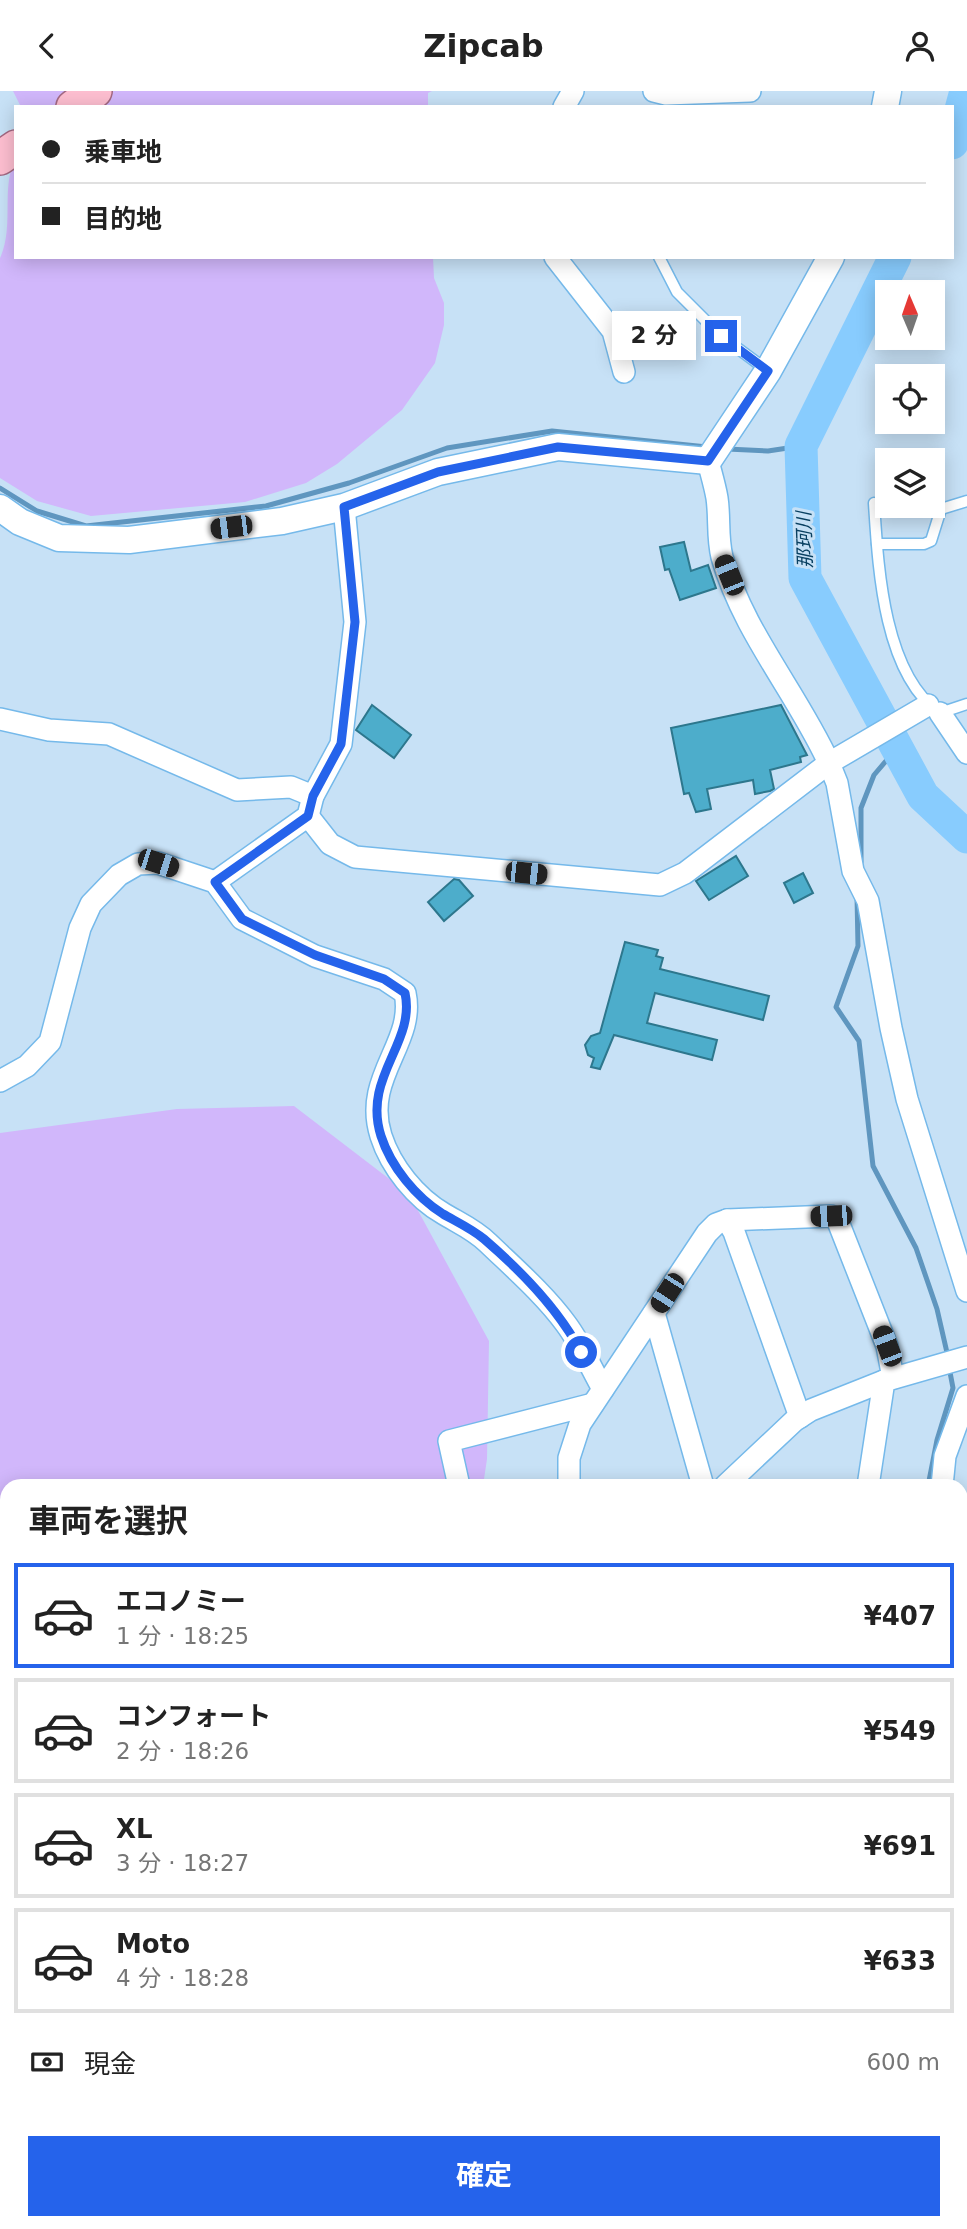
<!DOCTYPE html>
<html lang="ja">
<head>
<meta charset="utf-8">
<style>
  body { margin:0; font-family:"DejaVu Sans","Noto Sans JP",sans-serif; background:#f6f6f6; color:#222; height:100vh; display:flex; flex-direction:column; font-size:26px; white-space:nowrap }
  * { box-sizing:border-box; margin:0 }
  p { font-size:23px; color:#767676 }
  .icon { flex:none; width:38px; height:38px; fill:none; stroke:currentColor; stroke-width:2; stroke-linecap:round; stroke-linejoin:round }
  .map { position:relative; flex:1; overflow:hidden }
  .details { position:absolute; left:0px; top:1388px; width:968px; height:751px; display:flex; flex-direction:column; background:#fff; border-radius:21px 21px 0 0; box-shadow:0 4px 18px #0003 }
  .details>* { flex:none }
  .hud { position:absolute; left:14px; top:14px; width:940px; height:154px; border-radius:0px; box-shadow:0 4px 18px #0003; display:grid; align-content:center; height:154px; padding:0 28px; background:#fff }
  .needle { width:46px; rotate:358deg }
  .fabs { position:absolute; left:875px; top:189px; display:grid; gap:14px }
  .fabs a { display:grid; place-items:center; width:70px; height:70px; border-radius:0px; background:#fff; box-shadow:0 4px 18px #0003; font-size:35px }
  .end { position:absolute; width:32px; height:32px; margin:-16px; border:9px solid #2563eb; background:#fff; box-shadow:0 0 0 4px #fff }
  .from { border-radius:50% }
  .bubble { position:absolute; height:49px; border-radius:0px; background:#fff; box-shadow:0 4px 18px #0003; font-size:23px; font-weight:700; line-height:49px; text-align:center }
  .car { position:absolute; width:21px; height:42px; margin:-21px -10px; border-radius:9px; box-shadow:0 0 5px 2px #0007; background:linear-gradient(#222 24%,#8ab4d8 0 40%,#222 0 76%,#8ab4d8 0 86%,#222 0) }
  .hud b { display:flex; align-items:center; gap:24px; height:66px; font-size:26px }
  .hud b+b { border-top:2px solid #e0e0e0 }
  .hud i { width:18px; height:18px; background:#222 }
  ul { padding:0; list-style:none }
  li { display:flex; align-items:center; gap:21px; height:105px; margin:0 14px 10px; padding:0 14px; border:4px solid #e0e0e0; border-radius:0px }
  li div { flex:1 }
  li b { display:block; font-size:26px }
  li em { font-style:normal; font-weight:700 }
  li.current { border-color:#2563eb }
  li>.icon { width:63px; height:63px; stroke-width:1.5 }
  h2 { padding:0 28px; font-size:32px; line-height:84px }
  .pay { display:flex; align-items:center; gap:18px; height:77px; padding:0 28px; font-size:26px }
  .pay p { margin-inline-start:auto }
  .cta { display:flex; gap:14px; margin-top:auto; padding:14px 28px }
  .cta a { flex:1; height:80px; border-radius:0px; background:#2563eb; color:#fff; font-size:28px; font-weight:700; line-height:80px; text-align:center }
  header { display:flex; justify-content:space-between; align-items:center; height:91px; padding:0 28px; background:#fff; font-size:32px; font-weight:700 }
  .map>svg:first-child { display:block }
  .green { fill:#d1b7fb }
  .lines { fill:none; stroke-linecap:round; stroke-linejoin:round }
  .stream { stroke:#5f96bf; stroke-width:5 }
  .river { stroke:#88ccfe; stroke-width:33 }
  .building { fill:#4dadcb; stroke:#2d778d; stroke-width:2 }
  .service-casing { stroke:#75b9ea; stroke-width:13 }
  .minor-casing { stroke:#75b9ea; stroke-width:24 }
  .tertiary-casing { stroke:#75b9ea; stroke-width:29 }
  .primary-casing { stroke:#a36882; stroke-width:36 }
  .service { stroke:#fff; stroke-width:10 }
  .minor { stroke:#fff; stroke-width:21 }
  .tertiary { stroke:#fff; stroke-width:26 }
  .primary { stroke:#fdbed0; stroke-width:33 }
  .route { stroke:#2563eb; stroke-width:9 }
  .labels { text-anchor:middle; stroke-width:6; stroke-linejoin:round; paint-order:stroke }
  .water-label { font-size:19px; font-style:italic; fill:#094061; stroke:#c7e1f6 }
</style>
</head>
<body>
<header><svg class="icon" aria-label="back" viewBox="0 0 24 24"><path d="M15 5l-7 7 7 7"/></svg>Zipcab<svg class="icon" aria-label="person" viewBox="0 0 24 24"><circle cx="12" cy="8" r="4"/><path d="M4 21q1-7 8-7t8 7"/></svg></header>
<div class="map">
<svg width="967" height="2138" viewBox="0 0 967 2138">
  <rect width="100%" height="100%" fill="#c7e1f6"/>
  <g class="green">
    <path d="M13 0H73L53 16H21Z"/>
    <path d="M111 0H432L428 2V16H89Z"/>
    <path d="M16 68V166H433L434 187 444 212V234L435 272 402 319 337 373 306 392 245 411 91 425 37 410 0 387V167C15 135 0 94 16 68Z"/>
    <path d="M294 1015 409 1103 489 1250 487 1368 483 1395H7V1573L0 1577V1042L177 1018Z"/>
    <path d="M161 2132H489L500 2138H139Z"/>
  </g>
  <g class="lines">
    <g class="stream">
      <path d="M727 358 768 360 801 355"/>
      <path d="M0 397 37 420 86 435 266 415 349 392 447 357 552 340 707 356"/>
      <path d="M861 771V717L874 684 897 657"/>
      <path d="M857 805 858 855 836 916 859 950 873 1075 916 1157 937 1218 948 1266"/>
      <path d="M928 1395 937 1349 953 1297 949 1276"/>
      <path d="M961 1762V1783"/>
      <path d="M961 1884 967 1909"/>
      <path d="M961 1927 967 1912"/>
      <path d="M961 2101 967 2119"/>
    </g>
    <g class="river">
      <path d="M952 52 966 0"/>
      <path d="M895 166 801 355 805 487 923 705 967 746"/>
    </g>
  </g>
  <g class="building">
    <path d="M684 451 691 480 708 474 716 497 680 509 669 478 665 479 660 456Z"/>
    <path d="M372 614 411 644 394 667 356 639Z"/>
    <path d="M781 614 807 664 800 666 801 671 770 679 774 698 770 700 755 703 753 689 707 698 711 718 696 721 689 702 684 703 671 637Z"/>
    <path d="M736 765 748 785 709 809 696 790Z"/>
    <path d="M803 782 813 802 794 812 784 792Z"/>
    <path d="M454 788 459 789 473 805 444 830 428 811Z"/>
    <path d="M625 851 658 859 656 865 663 867 660 878 769 905 763 929 655 902 647 932 717 949 712 969 614 944 600 978 591 976 594 967 588 964 585 954 591 945 600 942Z"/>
  </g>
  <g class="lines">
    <defs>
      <g id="service">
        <path d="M659 166 677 201 721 245 767 279"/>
        <path d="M874 412C878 474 883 583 940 622L967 613"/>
        <path d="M877 453H924L931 450 941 418 967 410"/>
      </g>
      <g id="minor">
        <path d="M654 0 666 3 750 0"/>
        <path d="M564 16 573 0"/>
        <path d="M555 166 613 240 624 281"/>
        <path d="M928 614 829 672 837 692 853 780 868 810 891 937 907 1008 967 1200"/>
        <path d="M940 622 967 662"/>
        <path d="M0 628 49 639 109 643 237 699 291 696 313 705"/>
        <path d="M308 725 330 753 355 766 660 794 685 782 829 672C797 602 743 541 722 466 717 446 720 427 717 407 715 395 711 382 708 370"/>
        <path d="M215 791 308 725 313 705 341 653 355 531 344 416"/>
        <path d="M0 990 27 975 50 951 80 837 91 813 119 784 138 773 158 772 215 791 242 828 315 865 384 888 405 902C416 952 362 986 381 1045 391 1076 416 1107 444 1123 459 1132 475 1139 488 1152 514 1177 545 1204 566 1233 581 1253 591 1277 603 1298"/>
        <path d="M727 1129 734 1141 800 1326"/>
        <path d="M654 1222 703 1395"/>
        <path d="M459 1395 449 1350 593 1313"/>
        <path d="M569 1395V1367L580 1333 707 1142 716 1133 727 1129 831 1125 837 1128 887 1255 893 1287"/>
        <path d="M725 1395 794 1330 811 1319 884 1290"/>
        <path d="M868 1395 884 1290 967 1266"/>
        <path d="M942 1395 945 1365 967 1305"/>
        <path d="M0 1620 7 1613"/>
        <path d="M0 1651 7 1669"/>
        <path d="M961 1707 967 1725"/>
        <path d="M0 1791 7 1788"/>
        <path d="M0 1913 7 1910"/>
        <path d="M961 1968 967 1953"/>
        <path d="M0 2066 1 2068"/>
        <path d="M961 2067 967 2086"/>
        <path d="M438 2132V2138"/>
        <path d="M686 2132 690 2138"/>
        <path d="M293 2138 301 2132"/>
        <path d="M373 2138V2132"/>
      </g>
      <g id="tertiary">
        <path d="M885 16 888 0"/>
        <path d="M0 417 20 431 59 447 129 449 282 430 344 416 438 381 558 356 708 370 768 280 831 166"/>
      </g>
      <g id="primary">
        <path d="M73 16 95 0"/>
        <path d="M0 67 16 56"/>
      </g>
    </defs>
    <use href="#service" class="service-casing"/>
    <use href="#minor" class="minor-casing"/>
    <use href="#tertiary" class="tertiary-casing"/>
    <use href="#primary" class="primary-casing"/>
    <use href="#service" class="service"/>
    <use href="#minor" class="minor"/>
    <use href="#tertiary" class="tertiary"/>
    <use href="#primary" class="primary"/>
  </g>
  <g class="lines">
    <path class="route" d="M581 1261C559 1219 520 1179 484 1148 472 1138 457 1131 443 1123 416 1106 391 1076 381 1045 362 986 416 952 405 902L384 888 315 864 242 828 215 791 308 725 313 705 341 653 355 531 344 416 438 381 558 356 708 370 768 280 721 245"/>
  </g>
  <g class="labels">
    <g class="water-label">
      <text transform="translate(804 449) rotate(-92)" y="7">那珂川</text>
    </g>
  </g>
</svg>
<div class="fabs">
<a><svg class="needle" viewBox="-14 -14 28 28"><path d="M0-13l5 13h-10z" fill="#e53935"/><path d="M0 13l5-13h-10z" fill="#767676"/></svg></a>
<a><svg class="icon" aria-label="locate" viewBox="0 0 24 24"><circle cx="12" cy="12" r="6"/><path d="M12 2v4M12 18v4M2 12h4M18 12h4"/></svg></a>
<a><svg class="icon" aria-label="layers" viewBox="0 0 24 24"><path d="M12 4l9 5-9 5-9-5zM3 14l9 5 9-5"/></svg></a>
</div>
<i class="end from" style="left:581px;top:1261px"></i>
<i class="end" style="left:721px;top:245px"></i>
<div class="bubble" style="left:612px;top:220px;width:84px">2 分</div>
<i class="car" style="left:231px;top:436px;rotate:263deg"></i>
<i class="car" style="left:729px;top:484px;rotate:338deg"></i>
<i class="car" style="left:158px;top:772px;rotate:108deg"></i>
<i class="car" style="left:526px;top:782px;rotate:96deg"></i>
<i class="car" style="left:831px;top:1125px;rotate:268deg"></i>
<i class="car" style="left:667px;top:1202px;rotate:213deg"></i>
<i class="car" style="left:887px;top:1255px;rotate:339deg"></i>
<div class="hud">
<b><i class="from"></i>乗車地</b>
<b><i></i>目的地</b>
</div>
<section class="details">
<h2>車両を選択</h2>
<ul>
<li class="current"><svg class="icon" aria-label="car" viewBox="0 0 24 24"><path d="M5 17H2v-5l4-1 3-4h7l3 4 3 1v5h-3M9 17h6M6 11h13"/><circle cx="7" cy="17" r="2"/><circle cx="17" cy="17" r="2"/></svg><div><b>エコノミー</b><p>1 分 · 18:25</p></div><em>¥407</em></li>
<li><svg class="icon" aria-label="car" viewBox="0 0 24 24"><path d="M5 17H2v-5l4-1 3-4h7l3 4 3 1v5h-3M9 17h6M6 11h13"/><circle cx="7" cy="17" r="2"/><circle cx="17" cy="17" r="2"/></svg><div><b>コンフォート</b><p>2 分 · 18:26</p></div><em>¥549</em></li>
<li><svg class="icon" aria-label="car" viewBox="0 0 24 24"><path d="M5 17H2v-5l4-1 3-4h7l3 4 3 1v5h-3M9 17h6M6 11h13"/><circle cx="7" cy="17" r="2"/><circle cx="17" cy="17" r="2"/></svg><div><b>XL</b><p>3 分 · 18:27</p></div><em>¥691</em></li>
<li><svg class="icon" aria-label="car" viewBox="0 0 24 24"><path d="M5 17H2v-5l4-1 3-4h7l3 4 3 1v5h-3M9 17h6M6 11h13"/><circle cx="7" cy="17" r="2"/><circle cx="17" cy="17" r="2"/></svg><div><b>Moto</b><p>4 分 · 18:28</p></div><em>¥633</em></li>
</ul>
<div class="pay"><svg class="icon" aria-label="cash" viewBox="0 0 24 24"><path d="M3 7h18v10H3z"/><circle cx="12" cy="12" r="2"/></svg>現金<p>600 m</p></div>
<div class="cta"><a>確定</a></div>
</section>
</div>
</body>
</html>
